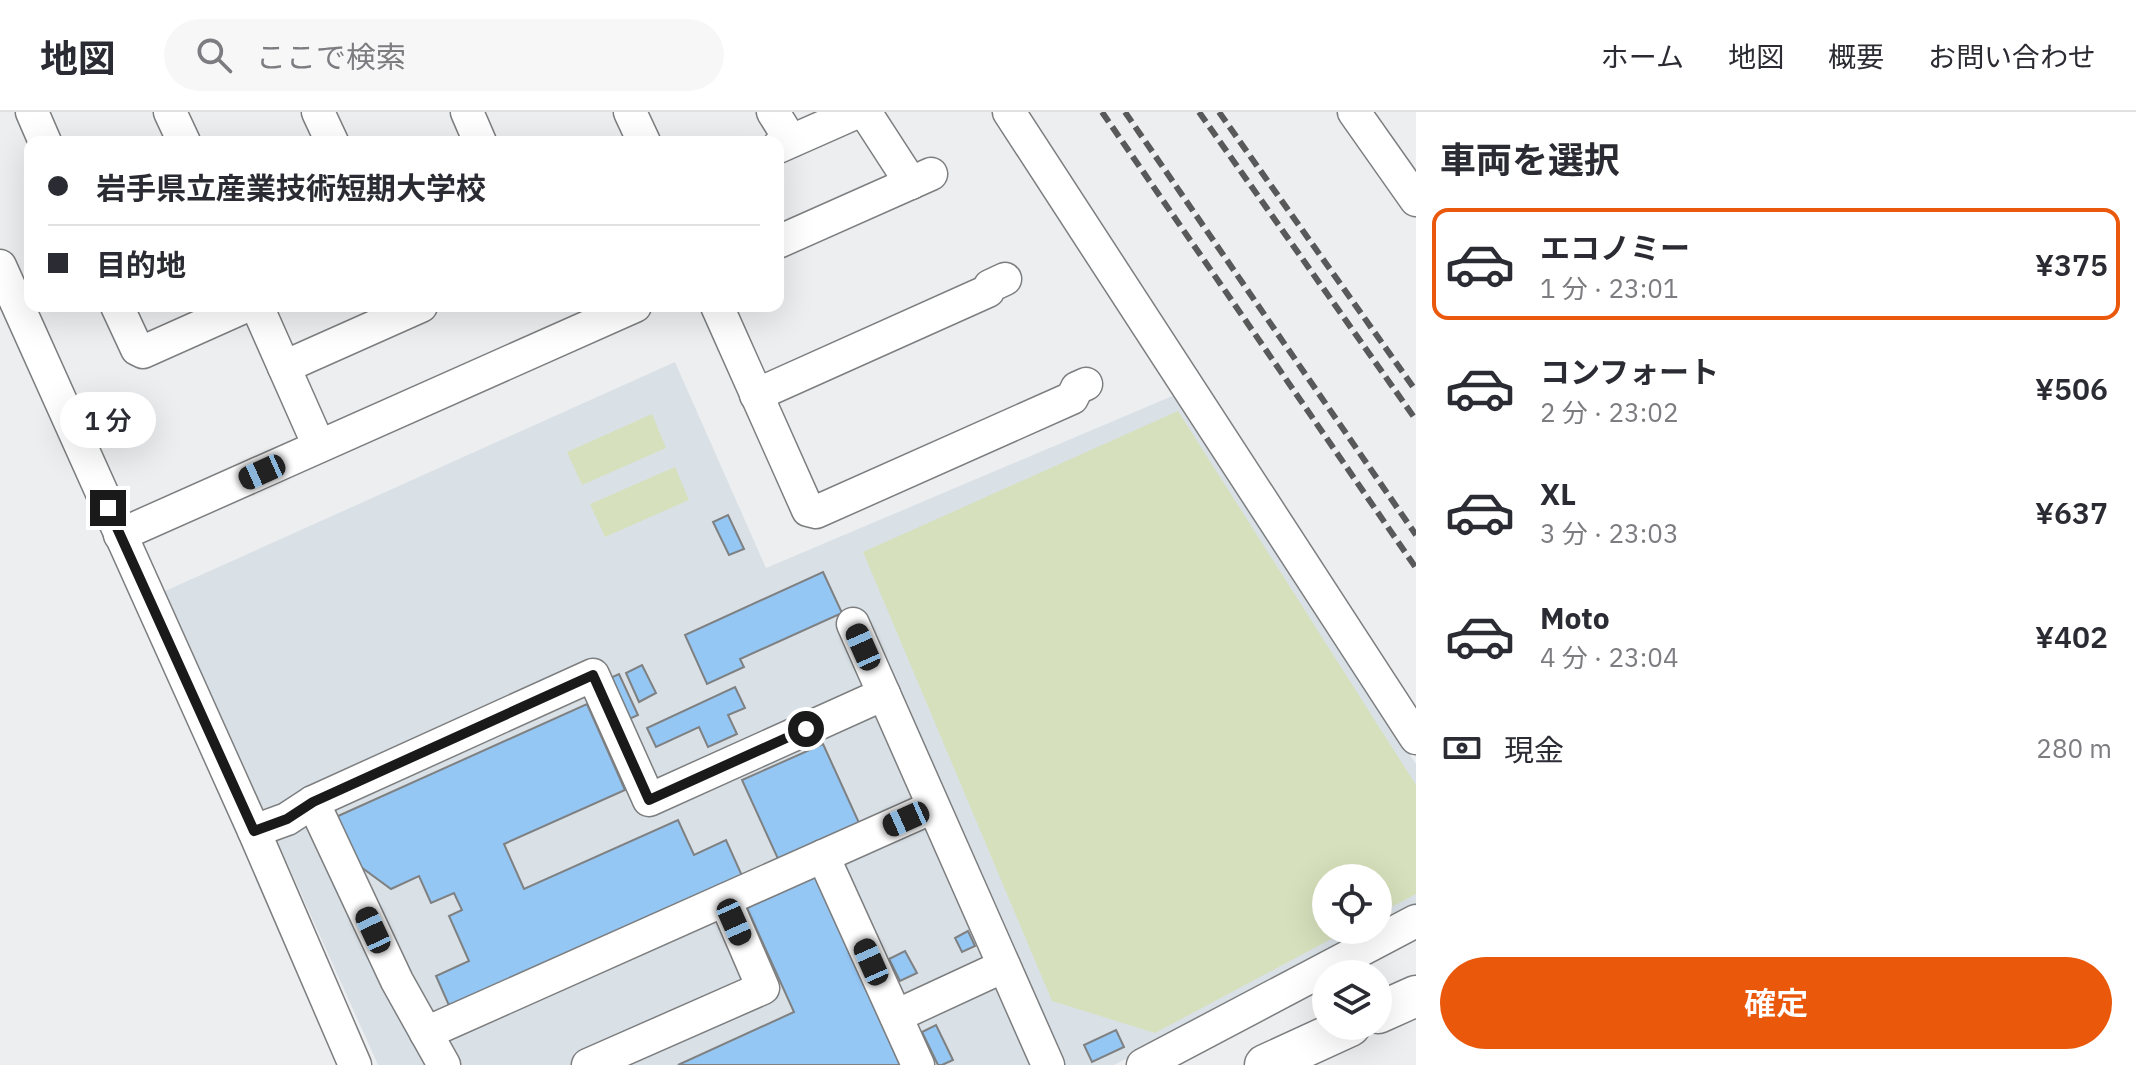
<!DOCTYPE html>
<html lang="ja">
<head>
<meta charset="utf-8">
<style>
  body { margin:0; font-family:"IBM Plex Sans","Noto Sans JP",sans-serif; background:#f7f7f7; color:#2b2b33; height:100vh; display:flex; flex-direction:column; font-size:30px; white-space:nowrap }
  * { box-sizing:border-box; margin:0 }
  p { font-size:26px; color:#7c7c81 }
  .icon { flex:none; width:44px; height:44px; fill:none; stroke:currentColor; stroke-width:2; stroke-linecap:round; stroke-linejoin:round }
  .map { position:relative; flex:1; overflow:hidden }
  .panel { display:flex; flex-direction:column; background:#fff; width:720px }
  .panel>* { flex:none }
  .guide { position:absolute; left:24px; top:24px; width:760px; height:176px; border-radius:16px; box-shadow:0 8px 32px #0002; display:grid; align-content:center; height:176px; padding:0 24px; background:#fff }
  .tools { position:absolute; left:1312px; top:752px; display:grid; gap:16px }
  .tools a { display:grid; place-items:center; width:80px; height:80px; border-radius:50%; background:#fff; box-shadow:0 8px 32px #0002; font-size:40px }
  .end { position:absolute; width:36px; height:36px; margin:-18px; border:10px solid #1a1a1b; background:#fff; box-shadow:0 0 0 4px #fff }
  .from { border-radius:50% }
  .bubble { position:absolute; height:56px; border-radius:28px; background:#fff; box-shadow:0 8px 32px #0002; font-size:26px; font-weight:600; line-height:56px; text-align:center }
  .car { position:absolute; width:24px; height:48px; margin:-24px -12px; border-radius:10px; box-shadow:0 0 6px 2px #0007; background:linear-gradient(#222 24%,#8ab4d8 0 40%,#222 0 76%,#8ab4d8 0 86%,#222 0) }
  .guide b { display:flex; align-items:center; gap:28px; height:76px; font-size:30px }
  .guide b+b { border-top:2px solid #e1e1e2 }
  .guide i { width:20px; height:20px; background:#2b2b33 }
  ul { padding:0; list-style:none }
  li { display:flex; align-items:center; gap:24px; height:112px; margin:0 16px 12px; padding:0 8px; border:4px solid transparent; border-radius:16px }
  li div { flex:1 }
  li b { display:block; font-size:30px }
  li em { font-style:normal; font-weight:600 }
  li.selected { border-color:#ea580c }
  li>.icon { width:72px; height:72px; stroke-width:1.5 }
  h2 { padding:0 24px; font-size:36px; line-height:96px }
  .pay { display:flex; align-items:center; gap:20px; height:88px; padding:0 24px; font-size:30px }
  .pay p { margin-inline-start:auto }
  .action { display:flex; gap:16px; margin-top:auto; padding:16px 24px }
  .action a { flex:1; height:92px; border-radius:48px; background:#ea580c; color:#fff; font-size:32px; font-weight:600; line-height:92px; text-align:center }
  header { display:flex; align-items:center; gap:48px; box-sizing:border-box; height:112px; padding:0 40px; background:#fff; border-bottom:2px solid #e1e1e2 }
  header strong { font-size:38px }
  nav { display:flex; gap:44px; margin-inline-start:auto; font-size:28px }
  .search { width:560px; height:72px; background:#f7f7f7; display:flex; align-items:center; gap:20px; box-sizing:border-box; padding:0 28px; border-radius:44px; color:#7c7c81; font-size:30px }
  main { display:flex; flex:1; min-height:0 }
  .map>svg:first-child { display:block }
  .built { fill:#d9e1e7 }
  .green { fill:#d6e0bc }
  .building { fill:#95c7f4; stroke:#7f8081; stroke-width:2 }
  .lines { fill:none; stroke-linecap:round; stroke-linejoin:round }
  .minor-casing { stroke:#7d7e7f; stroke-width:35 }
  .major-casing { stroke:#7d7e7f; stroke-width:43 }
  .minor { stroke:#fff; stroke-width:32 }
  .major { stroke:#fff; stroke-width:40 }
  .rail { stroke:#59595a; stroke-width:6; stroke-dasharray:12 6; stroke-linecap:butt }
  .route { stroke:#1a1a1b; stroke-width:10 }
</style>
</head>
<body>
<header>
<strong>地図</strong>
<div class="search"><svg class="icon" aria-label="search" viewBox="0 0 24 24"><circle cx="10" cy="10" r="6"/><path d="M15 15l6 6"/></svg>ここで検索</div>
<nav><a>ホーム</a><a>地図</a><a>概要</a><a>お問い合わせ</a></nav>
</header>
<main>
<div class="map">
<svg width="1416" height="953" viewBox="0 0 1416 953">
  <rect width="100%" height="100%" fill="#edeef0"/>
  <path class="built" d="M675 250 766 456 1177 282 1416 652V794L1378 814V766H1326V818H1371L1114 953H378L165 479Z"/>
  <g class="green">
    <path d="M1178 299 1416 673V782L1378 802V766H1326V818H1348L1155 921 1052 889 863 440Z"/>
    <path d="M652 302 666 336 582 373 567 340Z"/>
    <path d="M675 355 689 388 605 425 590 392Z"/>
  </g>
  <g class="building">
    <path d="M728 403 744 437 729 443 713 410Z"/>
    <path d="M823 460 842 501 740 547 744 555 707 572 685 523Z"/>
    <path d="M642 553 656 581 639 590 626 561Z"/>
    <path d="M619 562 638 603 625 609 606 568Z"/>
    <path d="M735 575 745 596 728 603 737 622 708 635 699 615 656 635 647 616Z"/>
    <path d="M587 592 625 678 504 732 524 777 678 708 694 743 726 728 743 766 451 898 436 864 469 849 449 804 462 798 454 781 431 791 419 764 391 777 361 755 327 709Z"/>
    <path d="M823 632 860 713 779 749 742 668Z"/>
    <path d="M815 765 900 953H678L794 900 747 796Z"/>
    <path d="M968 819 975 834 962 840 955 826Z"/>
    <path d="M905 839 917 861 900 869 889 847Z"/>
    <path d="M936 913 953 948 942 953H938L922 920Z"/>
    <path d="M1116 918 1124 935 1092 950 1084 933Z"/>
  </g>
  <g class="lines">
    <defs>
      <g id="minor">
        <path d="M32 0 45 30"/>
        <path d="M170 0 184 30"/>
        <path d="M318 0 332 30"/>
        <path d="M467 0 480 30"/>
        <path d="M630 0 644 30"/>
        <path d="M773 0 791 29"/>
        <path d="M865 0 911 71"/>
        <path d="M1009 0 1416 626"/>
        <path d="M1354 0 1416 88"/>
        <path d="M778 35 857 0"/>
        <path d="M778 130 931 62"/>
        <path d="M0 154 254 719 355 953"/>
        <path d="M117 194 137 237 143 240 246 194"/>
        <path d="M257 194 319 334"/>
        <path d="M717 194 808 398 816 400 1072 286 1077 276 1086 272"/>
        <path d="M284 255 421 194"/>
        <path d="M756 283 988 179 990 174 1005 167"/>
        <path d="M120 423 635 194"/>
        <path d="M853 512 1048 953"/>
        <path d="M313 690 397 869 444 953"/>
        <path d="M254 719 287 707 313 690 593 563 649 688 884 582"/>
        <path d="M823 744 918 953"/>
        <path d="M896 904 1004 854"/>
        <path d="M426 921 933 695"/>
        <path d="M588 953 763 876 725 788"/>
        <path d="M1143 953 1416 809"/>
      </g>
      <g id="major">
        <path d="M1378 901 1416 884"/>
        <path d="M1265 953 1350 914"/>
      </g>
    </defs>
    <use href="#minor" class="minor-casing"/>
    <use href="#major" class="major-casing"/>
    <use href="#minor" class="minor"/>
    <use href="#major" class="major"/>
    <g class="rail">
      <path d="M1102 0 1416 456"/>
      <path d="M1125 0 1416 423"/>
      <path d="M1199 0 1416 308"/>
      <path d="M1219 0 1416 279"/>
    </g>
  </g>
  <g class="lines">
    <path class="route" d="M108 396 254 719 287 707 313 690 593 563 649 688 806 617"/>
  </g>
</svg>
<div class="tools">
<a><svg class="icon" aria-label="locate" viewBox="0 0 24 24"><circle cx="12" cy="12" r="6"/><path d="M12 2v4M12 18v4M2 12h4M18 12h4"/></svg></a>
<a><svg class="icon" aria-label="layers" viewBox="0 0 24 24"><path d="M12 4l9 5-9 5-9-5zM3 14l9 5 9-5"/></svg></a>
</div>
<i class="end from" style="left:806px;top:617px"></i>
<i class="end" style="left:108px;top:396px"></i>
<div class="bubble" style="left:60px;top:280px;width:96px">1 分</div>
<i class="car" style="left:262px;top:360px;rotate:246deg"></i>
<i class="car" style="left:863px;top:535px;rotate:336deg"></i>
<i class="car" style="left:906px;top:707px;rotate:246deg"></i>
<i class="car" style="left:734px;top:810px;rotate:156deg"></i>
<i class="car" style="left:373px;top:818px;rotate:335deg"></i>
<i class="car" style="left:871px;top:850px;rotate:336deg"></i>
<div class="guide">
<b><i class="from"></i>岩手県立産業技術短期大学校</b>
<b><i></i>目的地</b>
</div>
</div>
<section class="panel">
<h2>車両を選択</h2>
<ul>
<li class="selected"><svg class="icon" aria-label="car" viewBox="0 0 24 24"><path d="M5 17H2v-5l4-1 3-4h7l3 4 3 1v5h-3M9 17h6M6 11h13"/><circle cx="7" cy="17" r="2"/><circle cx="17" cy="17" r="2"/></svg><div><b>エコノミー</b><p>1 分 · 23:01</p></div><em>¥375</em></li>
<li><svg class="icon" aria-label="car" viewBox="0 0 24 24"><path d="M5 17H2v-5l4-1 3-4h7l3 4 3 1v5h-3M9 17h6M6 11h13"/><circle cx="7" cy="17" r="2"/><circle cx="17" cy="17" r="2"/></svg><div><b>コンフォート</b><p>2 分 · 23:02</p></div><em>¥506</em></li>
<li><svg class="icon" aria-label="car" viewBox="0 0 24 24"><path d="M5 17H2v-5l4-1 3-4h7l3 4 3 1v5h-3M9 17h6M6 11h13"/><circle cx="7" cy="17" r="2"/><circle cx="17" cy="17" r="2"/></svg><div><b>XL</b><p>3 分 · 23:03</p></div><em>¥637</em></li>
<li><svg class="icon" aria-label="car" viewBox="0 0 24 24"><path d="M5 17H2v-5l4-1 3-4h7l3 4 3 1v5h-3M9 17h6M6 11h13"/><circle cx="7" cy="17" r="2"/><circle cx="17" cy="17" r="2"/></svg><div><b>Moto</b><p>4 分 · 23:04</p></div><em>¥402</em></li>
</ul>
<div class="pay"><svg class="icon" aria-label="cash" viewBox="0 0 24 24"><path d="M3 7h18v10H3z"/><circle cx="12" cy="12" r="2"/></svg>現金<p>280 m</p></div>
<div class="action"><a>確定</a></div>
</section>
</main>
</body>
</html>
